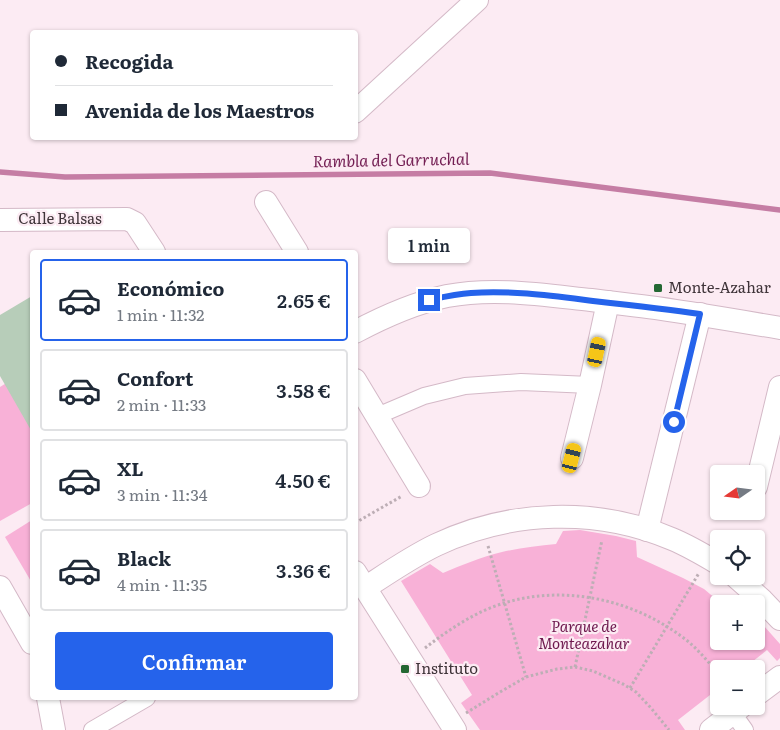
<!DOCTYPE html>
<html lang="es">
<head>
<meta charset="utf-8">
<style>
  body { margin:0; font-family:Literata,serif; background:#f6f6f7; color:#1f2937; height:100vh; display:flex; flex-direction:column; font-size:19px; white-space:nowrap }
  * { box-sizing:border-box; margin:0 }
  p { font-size:16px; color:#747a83 }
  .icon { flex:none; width:28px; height:28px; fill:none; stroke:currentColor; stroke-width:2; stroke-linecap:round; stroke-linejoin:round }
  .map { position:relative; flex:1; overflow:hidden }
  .side { position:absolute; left:30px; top:250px; width:328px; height:450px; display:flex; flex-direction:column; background:#fff; border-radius:5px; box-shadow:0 1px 4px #0004 }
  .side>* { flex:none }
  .guide { position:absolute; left:30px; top:30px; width:328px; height:110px; border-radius:5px; box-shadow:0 1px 4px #0004; display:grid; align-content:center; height:110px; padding:0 25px; background:#fff }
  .needle { width:32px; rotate:256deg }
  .buttons { position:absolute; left:710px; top:465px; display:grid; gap:10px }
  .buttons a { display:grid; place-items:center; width:55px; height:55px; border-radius:5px; background:#fff; box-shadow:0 1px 4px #0004; font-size:25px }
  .end { position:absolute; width:22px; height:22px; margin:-11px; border:6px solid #2563eb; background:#fff; box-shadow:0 0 0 2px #fff }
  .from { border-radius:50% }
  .bubble { position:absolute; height:35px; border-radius:5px; background:#fff; box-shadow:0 1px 4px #0004; font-size:16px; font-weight:600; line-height:35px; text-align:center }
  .car { position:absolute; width:15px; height:30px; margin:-15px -8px; border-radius:6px; box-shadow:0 0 4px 1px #0007; background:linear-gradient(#f5c518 24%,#345 0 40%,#f5c518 0 76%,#345 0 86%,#f5c518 0) }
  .guide b { display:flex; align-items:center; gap:18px; height:48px; font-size:19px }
  .guide b+b { border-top:1px solid #e0e1e3 }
  .guide i { width:12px; height:12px; background:#1f2937 }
  ul { padding:9px 0 0; list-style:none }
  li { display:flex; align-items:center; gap:15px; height:82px; margin:0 10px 8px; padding:0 15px; border:2px solid #e0e1e3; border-radius:5px }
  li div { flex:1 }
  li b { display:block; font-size:19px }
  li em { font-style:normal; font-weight:600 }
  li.current { border-color:#2563eb }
  li>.icon { width:45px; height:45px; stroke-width:1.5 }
  .button { display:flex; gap:10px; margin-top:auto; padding:10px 25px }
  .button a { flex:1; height:58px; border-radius:5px; background:#2563eb; color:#fff; font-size:20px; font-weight:600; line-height:58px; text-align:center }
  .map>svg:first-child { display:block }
  .green { fill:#f8b1d7 }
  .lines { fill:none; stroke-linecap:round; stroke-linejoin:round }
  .stream { stroke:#c57da4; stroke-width:5.5 }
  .building { fill:#b7cdb9 }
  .pedestrian-casing { stroke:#d4b9c7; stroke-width:18 }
  .minor-casing { stroke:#d4b9c7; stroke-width:24 }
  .path { stroke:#bdaeb5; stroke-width:3; stroke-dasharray:2.5 2.5; stroke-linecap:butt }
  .pedestrian { stroke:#fff; stroke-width:16 }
  .minor { stroke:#fff; stroke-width:22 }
  .route { stroke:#2563eb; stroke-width:6 }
  .poi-dot { fill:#246833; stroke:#fcebf3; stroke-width:2 }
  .labels { text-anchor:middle; stroke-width:4.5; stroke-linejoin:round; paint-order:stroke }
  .street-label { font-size:15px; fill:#3f3439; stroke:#fcebf3 }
  .poi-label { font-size:15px; fill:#3f3439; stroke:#fcebf3; text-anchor:start }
  .park-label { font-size:15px; font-style:italic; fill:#6e184e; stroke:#fcebf3 }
  .water-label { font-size:16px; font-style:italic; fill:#731e53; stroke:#fcebf3 }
</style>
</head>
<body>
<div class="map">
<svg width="780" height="730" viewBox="0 0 780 730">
  <rect width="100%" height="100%" fill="#fcebf3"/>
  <g class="green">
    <path d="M32 367V503L0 521V387Z"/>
    <path d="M32 520V583L5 537Z"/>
    <path d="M580 530 616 536 636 541 637 557 683 578 704 589 722 604H719V641H756L757 618 780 644V658L777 661 767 650 743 669H719V688L678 720 685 730H480L461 703 472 695 401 581 430 564 443 573C462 565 481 557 502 552 520 548 538 546 556 544L563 531Z"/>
  </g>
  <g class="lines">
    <path class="stream" d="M0 172 65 177 490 173 780 210"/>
  </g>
  <path class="building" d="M32 296V432L0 376V315Z"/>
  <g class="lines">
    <defs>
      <g id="pedestrian">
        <path d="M377 416 424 396 465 386 521 382 590 385"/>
        <path d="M733 713 745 730"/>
        <path d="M92 730 147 698"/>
      </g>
      <g id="minor">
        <path d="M355 112 477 0"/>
        <path d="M266 202 297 252"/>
        <path d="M0 220 127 219 135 223 154 252"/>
        <path d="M355 332C385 316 414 303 447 296 494 287 544 295 591 300 613 303 634 305 656 308 697 314 739 321 780 328"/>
        <path d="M355 380 419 486"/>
        <path d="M572 458 590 385 608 302"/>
        <path d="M756 487 780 387"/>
        <path d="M647 530 700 314"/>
        <path d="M355 572 455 730"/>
        <path d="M735 576 762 600 780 619"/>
        <path d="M0 587 32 643"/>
        <path d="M365 588C388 573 411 557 436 545 510 510 597 507 672 539 689 546 704 555 719 564"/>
        <path d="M756 695 780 677"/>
        <path d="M48 698 54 730"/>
        <path d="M711 730 742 706"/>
      </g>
    </defs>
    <use href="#pedestrian" class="pedestrian-casing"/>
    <use href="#minor" class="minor-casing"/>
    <g class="path">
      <path d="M355 523 402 496"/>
      <path d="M488 546 526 677"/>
      <path d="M425 648C443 634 462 621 483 611 549 581 628 595 685 639 698 649 708 662 719 674"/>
      <path d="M575 667 602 540"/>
      <path d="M630 688 699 573"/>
      <path d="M466 713 500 692 526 677 557 669 575 667 593 671 623 684 636 692 651 708 669 730"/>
    </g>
    <use href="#pedestrian" class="pedestrian"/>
    <use href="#minor" class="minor"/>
  </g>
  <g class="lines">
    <path class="route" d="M429 300C443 297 456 294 471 293 511 290 553 296 593 301 629 305 665 309 700 314L674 422"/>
  </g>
  <g class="poi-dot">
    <rect x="653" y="283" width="10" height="10" rx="2.5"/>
    <rect x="400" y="664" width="10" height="10" rx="2.5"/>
  </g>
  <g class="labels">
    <g class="street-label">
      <text x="60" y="224">Calle Balsas</text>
    </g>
    <g class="poi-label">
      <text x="668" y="293">Monte-Azahar</text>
      <text x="415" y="674">Instituto</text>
    </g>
    <g class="park-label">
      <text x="584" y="632">Parque de<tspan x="584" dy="17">Monteazahar</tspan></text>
    </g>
    <g class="water-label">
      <text transform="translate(391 160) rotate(-1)" y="6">Rambla del Garruchal</text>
    </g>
  </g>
</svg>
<div class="buttons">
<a><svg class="needle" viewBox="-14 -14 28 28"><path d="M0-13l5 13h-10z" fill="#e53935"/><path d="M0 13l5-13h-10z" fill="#747a83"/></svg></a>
<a><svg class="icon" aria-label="locate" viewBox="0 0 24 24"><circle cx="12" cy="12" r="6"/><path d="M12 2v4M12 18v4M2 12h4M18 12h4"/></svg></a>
<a>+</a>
<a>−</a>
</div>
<i class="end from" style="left:674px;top:422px"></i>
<i class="end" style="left:429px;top:300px"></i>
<div class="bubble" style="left:388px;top:228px;width:82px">1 min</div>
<i class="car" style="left:597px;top:352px;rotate:12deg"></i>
<i class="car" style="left:572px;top:458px;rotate:14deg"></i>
<div class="guide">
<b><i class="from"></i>Recogida</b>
<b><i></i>Avenida de los Maestros</b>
</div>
<section class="side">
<ul>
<li class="current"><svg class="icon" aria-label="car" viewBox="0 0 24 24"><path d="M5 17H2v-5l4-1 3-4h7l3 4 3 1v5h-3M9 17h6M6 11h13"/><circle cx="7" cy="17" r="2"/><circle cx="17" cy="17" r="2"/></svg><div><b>Económico</b><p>1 min · 11:32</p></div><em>2.65 €</em></li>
<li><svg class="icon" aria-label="car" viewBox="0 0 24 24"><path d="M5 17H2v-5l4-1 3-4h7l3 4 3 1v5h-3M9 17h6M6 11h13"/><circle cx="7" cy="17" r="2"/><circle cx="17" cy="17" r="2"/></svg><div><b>Confort</b><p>2 min · 11:33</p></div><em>3.58 €</em></li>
<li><svg class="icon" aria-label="car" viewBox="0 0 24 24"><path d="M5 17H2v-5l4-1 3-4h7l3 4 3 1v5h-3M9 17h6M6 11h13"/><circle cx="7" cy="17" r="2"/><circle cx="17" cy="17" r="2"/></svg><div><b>XL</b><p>3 min · 11:34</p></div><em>4.50 €</em></li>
<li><svg class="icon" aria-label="car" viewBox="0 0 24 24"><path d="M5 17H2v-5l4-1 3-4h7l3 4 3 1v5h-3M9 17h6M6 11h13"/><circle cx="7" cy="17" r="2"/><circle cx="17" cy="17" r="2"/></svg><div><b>Black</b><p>4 min · 11:35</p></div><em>3.36 €</em></li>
</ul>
<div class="button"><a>Confirmar</a></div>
</section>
</div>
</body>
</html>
